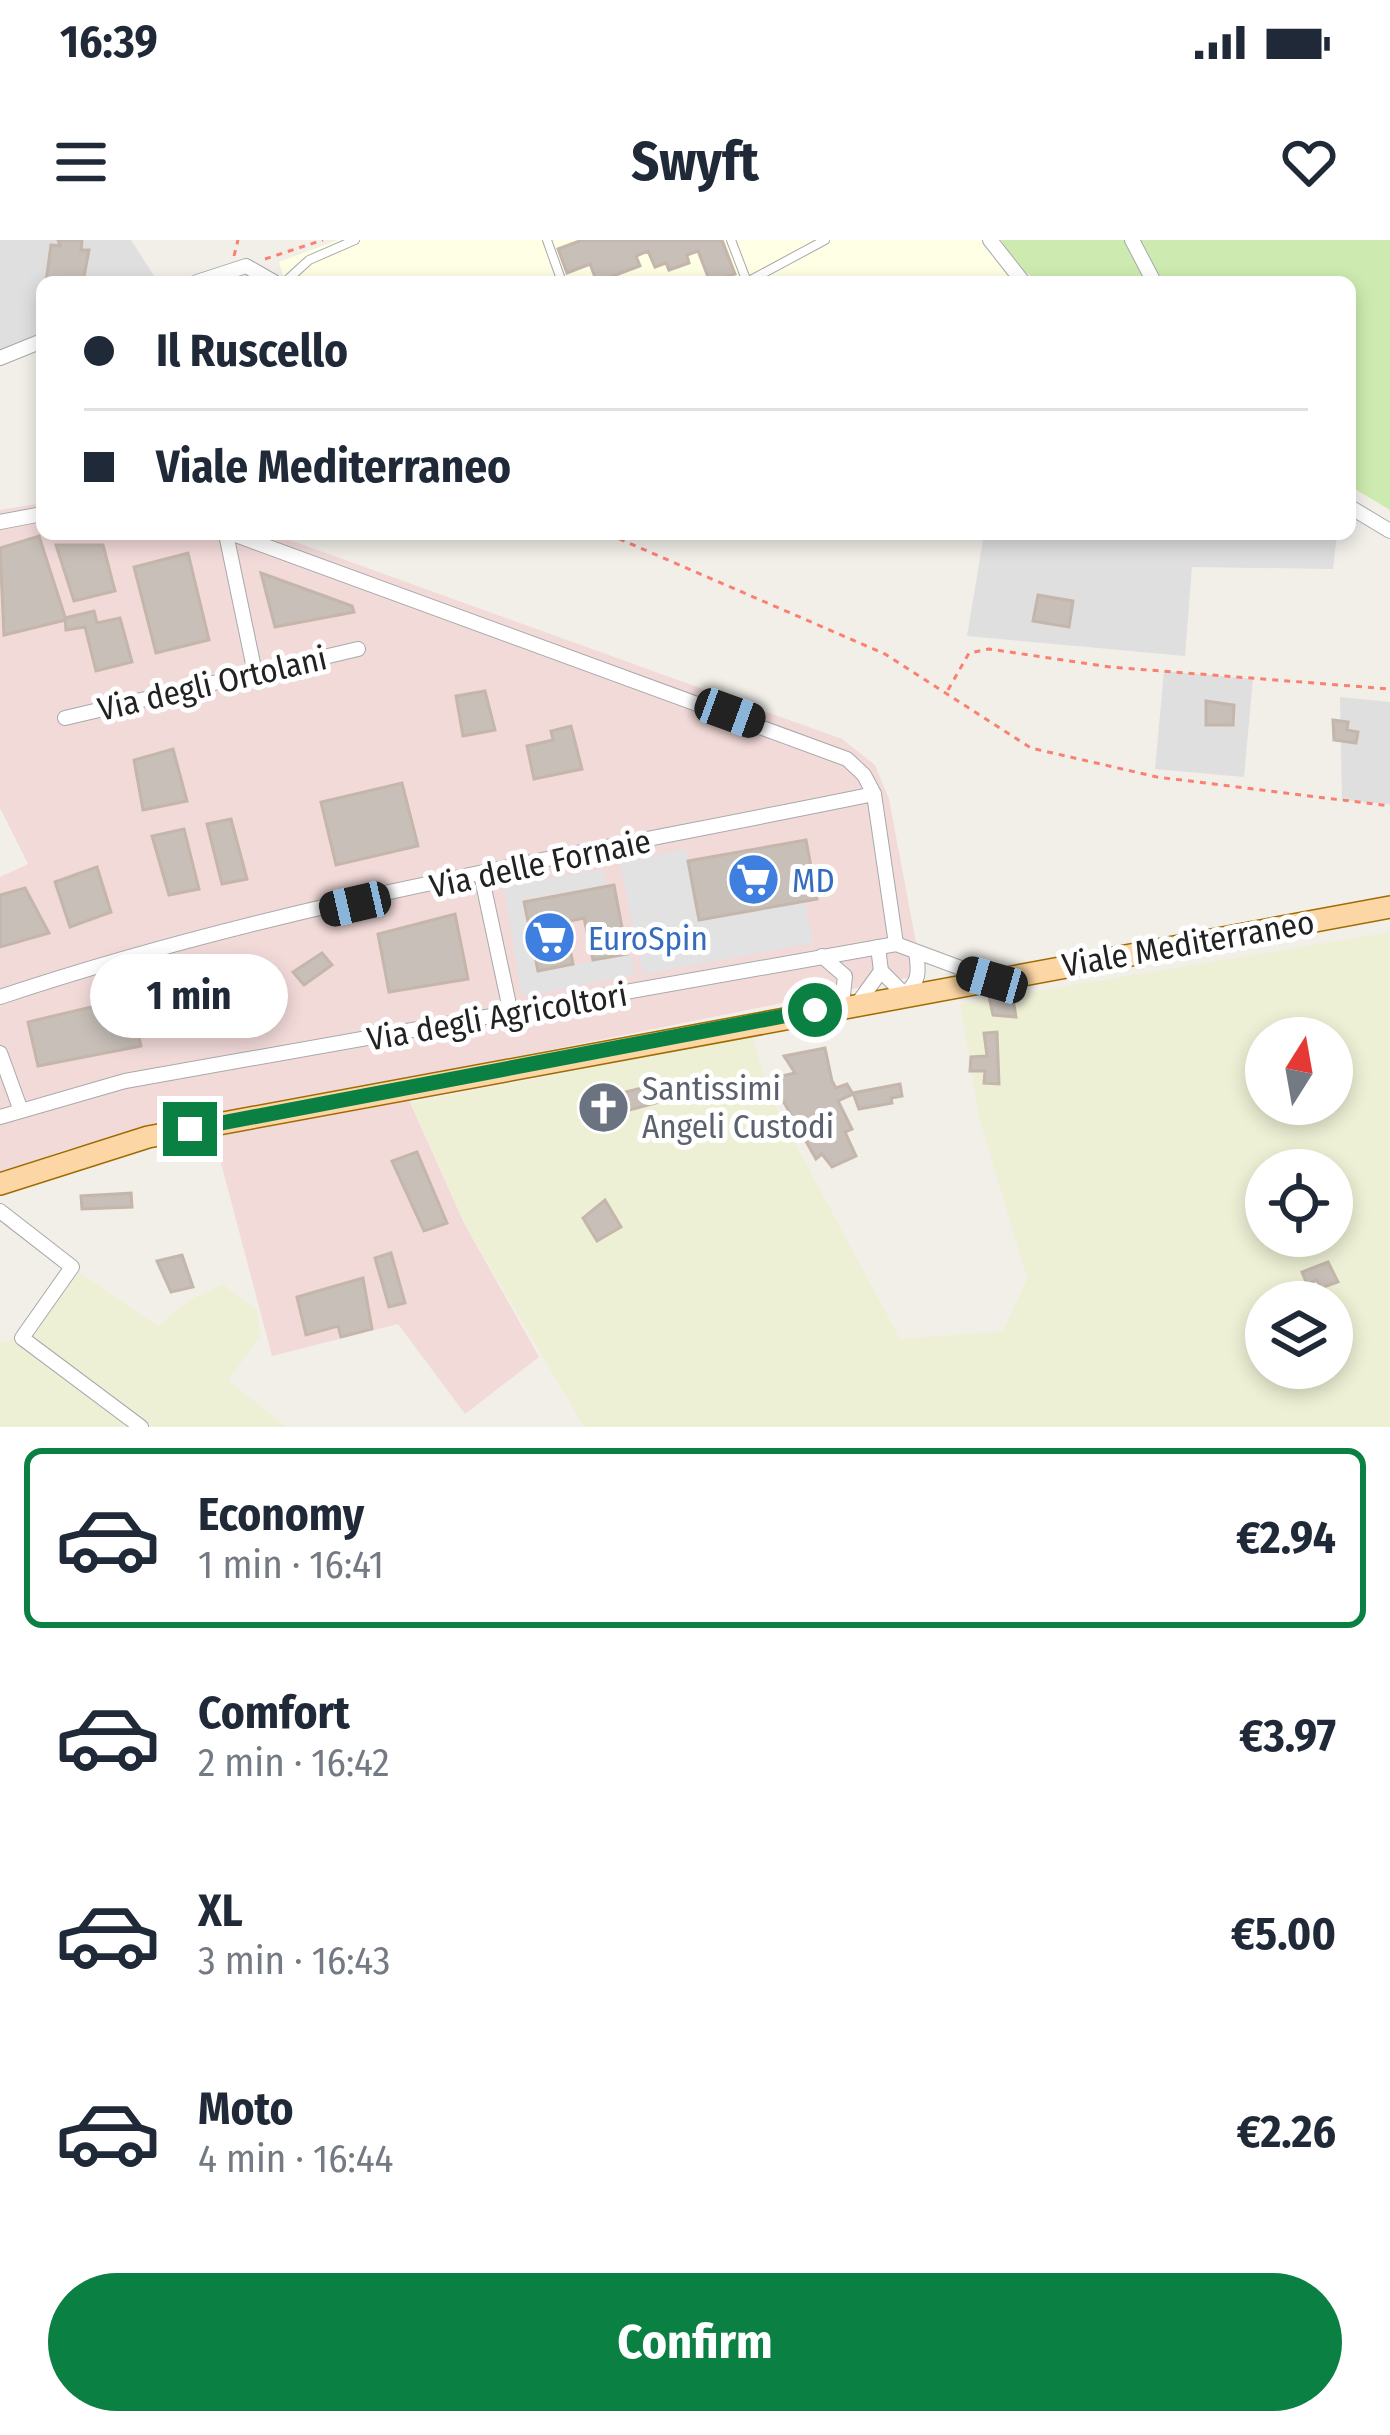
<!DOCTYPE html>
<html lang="en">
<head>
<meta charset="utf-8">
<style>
  body { margin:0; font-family:"Fira Sans Condensed",sans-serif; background:#f2f2f3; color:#1f2937; height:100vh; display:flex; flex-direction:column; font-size:45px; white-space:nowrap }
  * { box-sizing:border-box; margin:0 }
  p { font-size:39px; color:#747a83 }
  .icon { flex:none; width:66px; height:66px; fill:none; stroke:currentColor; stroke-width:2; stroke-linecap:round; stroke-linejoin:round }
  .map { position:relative; height:1187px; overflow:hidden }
  .side { display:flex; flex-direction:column; background:#fff; flex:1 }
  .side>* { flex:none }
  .hud { position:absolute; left:36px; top:36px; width:1320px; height:264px; border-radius:18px; box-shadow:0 6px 18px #0003; display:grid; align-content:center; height:264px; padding:0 48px; background:#fff }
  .needle { width:78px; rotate:11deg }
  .tools { position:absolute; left:1245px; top:777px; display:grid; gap:24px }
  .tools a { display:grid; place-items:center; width:108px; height:108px; border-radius:50%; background:#fff; box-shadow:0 6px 18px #0003; font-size:60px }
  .end { position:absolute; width:54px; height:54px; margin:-27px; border:15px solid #0b8043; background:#fff; box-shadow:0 0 0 6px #fff }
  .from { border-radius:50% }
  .bubble { position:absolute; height:84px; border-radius:42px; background:#fff; box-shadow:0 6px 18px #0003; font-size:39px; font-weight:700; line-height:84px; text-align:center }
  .car { position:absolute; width:36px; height:72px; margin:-36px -18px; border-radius:15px; box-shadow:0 0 9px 3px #0007; background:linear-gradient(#222 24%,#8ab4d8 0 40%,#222 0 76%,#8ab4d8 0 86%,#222 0) }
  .hud b { display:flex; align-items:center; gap:42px; height:114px; font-size:45px }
  .hud b+b { border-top:3px solid #e0e1e3 }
  .hud i { width:30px; height:30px; background:#1f2937 }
  ul { padding:21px 0 0; list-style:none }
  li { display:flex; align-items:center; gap:36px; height:180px; margin:0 24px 18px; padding:0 24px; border:6px solid transparent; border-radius:18px }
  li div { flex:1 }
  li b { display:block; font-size:45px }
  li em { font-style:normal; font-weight:700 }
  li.current { border-color:#0b8043 }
  li>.icon { width:108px; height:108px; stroke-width:1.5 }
  .cta { display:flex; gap:24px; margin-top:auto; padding:24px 48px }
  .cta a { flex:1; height:138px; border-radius:72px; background:#0b8043; color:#fff; font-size:48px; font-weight:700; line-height:138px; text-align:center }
  .status { display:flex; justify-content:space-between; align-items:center; height:84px; padding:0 60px; background:#fff; direction:ltr }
  .status svg { height:33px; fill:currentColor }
  header { display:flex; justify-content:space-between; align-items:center; height:156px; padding:0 48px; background:#fff; font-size:54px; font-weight:700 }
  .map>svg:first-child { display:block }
  .residential { fill:#e0dfdf }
  .commercial { fill:#f2dad9 }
  .education { fill:#ffffe5 }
  .farmland { fill:#eef0d5; fill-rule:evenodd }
  .grass { fill:#cdebb0 }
  .parking { fill:#e2e2e2 }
  .building { fill:#c7bfb8; stroke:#c4b6ab; stroke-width:3 }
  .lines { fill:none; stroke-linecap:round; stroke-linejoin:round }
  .lane-casing { stroke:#a9a9a9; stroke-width:10 }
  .street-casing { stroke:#a9a9a9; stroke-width:16 }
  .primary-casing { stroke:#a06b00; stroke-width:24 }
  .path { stroke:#fa8072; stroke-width:3; stroke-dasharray:6 6; stroke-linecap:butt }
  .lane { stroke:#fff; stroke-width:8 }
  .street { stroke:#fff; stroke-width:14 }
  .primary { stroke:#fcd6a4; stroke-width:21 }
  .route { stroke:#0b8043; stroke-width:15 }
  .labels { text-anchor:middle; stroke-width:10; stroke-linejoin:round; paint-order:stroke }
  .street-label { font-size:33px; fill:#222; stroke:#fff }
  .shop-label { font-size:33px; fill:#366cbe; stroke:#fff; text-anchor:start }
  .worship-label { font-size:33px; fill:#5b616d; stroke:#fff; text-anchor:start }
</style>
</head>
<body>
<div class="status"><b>16:39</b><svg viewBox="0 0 49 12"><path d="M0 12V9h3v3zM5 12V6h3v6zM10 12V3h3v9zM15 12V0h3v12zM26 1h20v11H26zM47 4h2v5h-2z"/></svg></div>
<header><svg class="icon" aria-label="menu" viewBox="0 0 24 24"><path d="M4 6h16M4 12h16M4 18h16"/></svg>Swyft<svg class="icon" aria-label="heart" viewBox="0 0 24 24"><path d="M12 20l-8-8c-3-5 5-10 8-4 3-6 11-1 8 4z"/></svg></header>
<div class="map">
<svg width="1390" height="1187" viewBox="0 0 1390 1187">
  <rect width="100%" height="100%" fill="#f2efe9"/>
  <g class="residential">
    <path d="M0 0H131L158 42H42V94L0 110Z"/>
    <path d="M984 294H1337L1333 329 1192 327 1185 416 967 396Z"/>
    <path d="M1164 431 1253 439 1244 537 1155 529Z"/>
    <path d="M1340 457 1390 462V564L1342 560Z"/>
  </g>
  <path class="commercial" d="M42 263V294H273L842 499 875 525 889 559 922 735 400 840 464 983 539 1117 465 1174 398 1084 272 1116 208 874 64 910 0 934V637L28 624 0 568V270Z"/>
  <path class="education" d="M338 0H981L1017 42H285L279 22Z"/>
  <g class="farmland">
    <path d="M1390 692V1187H584L464 983 411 863 752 796 771 858 900 1099 1003 1091 1027 1039 979 877 960 764ZM1266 798H1332V864H1266ZM1266 930H1332V996H1266ZM1266 1062H1332V1128H1266Z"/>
    <path d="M80 1033 158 1086 188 1061 223 1044 257 1070 260 1097 228 1140 286 1187H0V1102L10 1101Z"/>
  </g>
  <path class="grass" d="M1001 0H1390V270L1350 246V42H1040L1014 24Z"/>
  <g class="parking">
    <path d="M686 609 699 679 805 661 813 703 643 734 620 623Z"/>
    <path d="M603 629 606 645 523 660 536 731 632 715 635 734 527 756 521 752 504 646Z"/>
  </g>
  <g class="building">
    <path d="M58 0H82L81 10H89L83 42H46L51 5 60 6Z"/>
    <path d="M582 0H722L735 34 710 42 698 11 687 15 689 23 669 30 666 23 655 27 648 11 636 16 640 26 597 42 590 24 567 33 558 9Z"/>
    <path d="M39 296 66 380 4 395 0 308Z"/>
    <path d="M56 305H103L115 351 74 361Z"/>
    <path d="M188 313 209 400 156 413 134 327Z"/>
    <path d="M261 333 352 366 354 372 275 387Z"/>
    <path d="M1038 355 1073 361 1069 387 1033 381Z"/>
    <path d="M94 371 97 383 120 378 132 422 96 431 85 387 66 390 65 378Z"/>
    <path d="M485 451 495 490 463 496 456 456Z"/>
    <path d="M1206 461 1234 465 1233 485H1206Z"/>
    <path d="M1333 480 1348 482 1347 490 1358 492 1356 503 1334 500Z"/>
    <path d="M571 486 582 529 534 539 527 506 553 500 551 491Z"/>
    <path d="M173 509 187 561 143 570 134 520Z"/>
    <path d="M402 543 418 606 336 625 321 562Z"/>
    <path d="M231 579 247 639 222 644 207 584Z"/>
    <path d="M184 589 199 649 169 655 152 596Z"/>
    <path d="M806 600 817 659 699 680 688 621Z"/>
    <path d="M97 627 111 672 70 687 55 642Z"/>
    <path d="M614 645 627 714 593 720 584 678 565 682 573 724 538 731 524 662Z"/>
    <path d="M25 648 49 693 0 707V655Z"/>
    <path d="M455 674 468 739 389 752 378 694Z"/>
    <path d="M322 713 332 725 304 745 293 732Z"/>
    <path d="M210 732 221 786 170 794 156 744Z"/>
    <path d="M1012 753 1016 777 993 775 989 756Z"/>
    <path d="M129 758 141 806 38 826 28 782Z"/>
    <path d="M997 792 999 844 984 843 985 831H970L971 817 987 816 984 793Z"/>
    <path d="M825 808 832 841 836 848 847 844 853 854 838 861 852 889 845 892 856 916 832 927 822 914 816 919 782 859 778 837 795 833 784 816Z"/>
    <path d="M666 842 670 854 655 857 656 863 611 875 605 857Z"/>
    <path d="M900 844 902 856 891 858 892 863 859 869 853 853Z"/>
    <path d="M417 912 447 983 424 991 392 921Z"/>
    <path d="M131 953 132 967 82 969 81 956Z"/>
    <path d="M605 960 621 987 597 1001 583 978Z"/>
    <path d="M391 1013 405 1063 389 1067 375 1018Z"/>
    <path d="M182 1015 193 1047 171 1052 157 1021Z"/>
    <path d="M1328 1022 1338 1042 1321 1048 1317 1040 1307 1044 1302 1032Z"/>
    <path d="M363 1038 372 1089 341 1097 338 1086 306 1095 297 1057Z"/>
  </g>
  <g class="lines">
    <defs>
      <g id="lane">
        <path d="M547 0 562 42"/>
        <path d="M731 0 747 42"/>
        <path d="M285 42 309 20 355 0"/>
        <path d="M747 42 825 0"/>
      </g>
      <g id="street">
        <path d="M990 0 1023 42"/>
        <path d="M1132 0 1154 42"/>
        <path d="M197 42 246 26 274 42"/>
        <path d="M0 118 42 101"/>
        <path d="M1350 267 1390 291"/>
        <path d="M0 282 42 274"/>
        <path d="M226 294 255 433"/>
        <path d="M233 294 847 519 864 535 874 554 896 704"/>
        <path d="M65 478 358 409"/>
        <path d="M481 634 511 774"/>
        <path d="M878 707 881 731 904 754C920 742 919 731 916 712"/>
        <path d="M822 716 845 736 843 755 831 767"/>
        <path d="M0 757C283 662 582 614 874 554"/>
        <path d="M858 763 881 731"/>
        <path d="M0 813 20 868"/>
        <path d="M0 877 125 841 896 704 985 737"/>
        <path d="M0 971 72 1027 22 1098 141 1187"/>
      </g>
      <path id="primary" d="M0 944 148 897 1390 667"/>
    </defs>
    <use href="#lane" class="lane-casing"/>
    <use href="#street" class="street-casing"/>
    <use href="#primary" class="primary-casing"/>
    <g class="path">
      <path d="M234 16 238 0"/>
      <path d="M265 19 323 0"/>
      <path d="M608 294 885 414 1031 508 1157 537 1390 566"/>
      <path d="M948 450 969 413 989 409 1110 427 1390 449"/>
    </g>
    <use href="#lane" class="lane"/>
    <use href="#street" class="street"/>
    <use href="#primary" class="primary"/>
  </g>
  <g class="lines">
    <path class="route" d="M190 889 815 770"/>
  </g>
  <defs>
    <symbol id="supermarket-disc" viewBox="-11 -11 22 22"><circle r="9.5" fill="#3f7fe0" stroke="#fff"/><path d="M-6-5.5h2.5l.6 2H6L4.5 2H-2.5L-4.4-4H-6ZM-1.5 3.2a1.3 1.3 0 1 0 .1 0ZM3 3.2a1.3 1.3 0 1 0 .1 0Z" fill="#fff"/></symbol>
    <symbol id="church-disc" viewBox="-11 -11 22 22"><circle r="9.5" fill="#6b7280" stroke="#fff"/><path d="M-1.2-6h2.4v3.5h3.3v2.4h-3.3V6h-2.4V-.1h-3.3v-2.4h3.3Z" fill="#fff"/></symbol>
  </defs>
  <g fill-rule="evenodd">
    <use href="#supermarket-disc" x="724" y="610" width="59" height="59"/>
    <use href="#supermarket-disc" x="520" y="668" width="59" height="59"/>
    <use href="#church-disc" x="574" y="838" width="59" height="59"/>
  </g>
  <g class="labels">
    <g class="street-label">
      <text transform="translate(212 443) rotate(-13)" y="12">Via degli Ortolani</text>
      <text transform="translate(540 623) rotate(-12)" y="12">Via delle Fornaie</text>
      <text transform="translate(1188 703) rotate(-10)" y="12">Viale Mediterraneo</text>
      <text transform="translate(497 776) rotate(-10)" y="12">Via degli Agricoltori</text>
    </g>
    <g class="shop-label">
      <text x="792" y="652">MD</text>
      <text x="588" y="710">EuroSpin</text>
    </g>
    <g class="worship-label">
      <text x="642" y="860">Santissimi<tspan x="642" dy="38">Angeli Custodi</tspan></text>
    </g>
  </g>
</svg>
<div class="tools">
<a><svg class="needle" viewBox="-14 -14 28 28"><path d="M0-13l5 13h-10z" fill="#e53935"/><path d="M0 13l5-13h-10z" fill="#747a83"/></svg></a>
<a><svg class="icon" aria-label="locate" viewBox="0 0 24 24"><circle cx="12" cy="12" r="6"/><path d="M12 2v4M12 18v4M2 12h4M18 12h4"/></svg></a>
<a><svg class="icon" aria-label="layers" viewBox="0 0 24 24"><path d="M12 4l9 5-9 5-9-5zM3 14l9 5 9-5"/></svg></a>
</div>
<i class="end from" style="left:815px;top:770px"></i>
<i class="end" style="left:190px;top:889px"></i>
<div class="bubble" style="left:90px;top:714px;width:198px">1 min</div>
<i class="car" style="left:730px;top:473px;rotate:110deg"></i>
<i class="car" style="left:355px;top:664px;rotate:257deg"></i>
<i class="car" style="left:992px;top:740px;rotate:286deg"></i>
<div class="hud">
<b><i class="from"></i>Il Ruscello</b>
<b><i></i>Viale Mediterraneo</b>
</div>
</div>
<section class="side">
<ul>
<li class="current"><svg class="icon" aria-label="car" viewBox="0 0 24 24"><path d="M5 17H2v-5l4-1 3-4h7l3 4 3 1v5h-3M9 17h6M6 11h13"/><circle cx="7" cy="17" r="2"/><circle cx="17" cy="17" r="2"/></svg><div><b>Economy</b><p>1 min · 16:41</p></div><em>€2.94</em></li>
<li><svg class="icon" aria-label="car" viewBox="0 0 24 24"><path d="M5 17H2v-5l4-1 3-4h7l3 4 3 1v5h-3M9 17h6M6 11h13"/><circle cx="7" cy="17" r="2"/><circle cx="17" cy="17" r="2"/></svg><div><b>Comfort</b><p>2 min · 16:42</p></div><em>€3.97</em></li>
<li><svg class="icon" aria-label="car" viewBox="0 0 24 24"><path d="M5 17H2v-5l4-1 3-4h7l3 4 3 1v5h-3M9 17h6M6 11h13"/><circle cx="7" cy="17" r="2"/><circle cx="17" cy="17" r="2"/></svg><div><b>XL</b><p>3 min · 16:43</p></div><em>€5.00</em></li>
<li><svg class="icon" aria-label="car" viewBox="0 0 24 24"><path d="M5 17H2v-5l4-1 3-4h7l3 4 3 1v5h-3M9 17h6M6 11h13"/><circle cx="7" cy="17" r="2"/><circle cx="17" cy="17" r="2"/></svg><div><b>Moto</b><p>4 min · 16:44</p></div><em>€2.26</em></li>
</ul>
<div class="cta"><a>Confirm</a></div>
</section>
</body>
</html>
